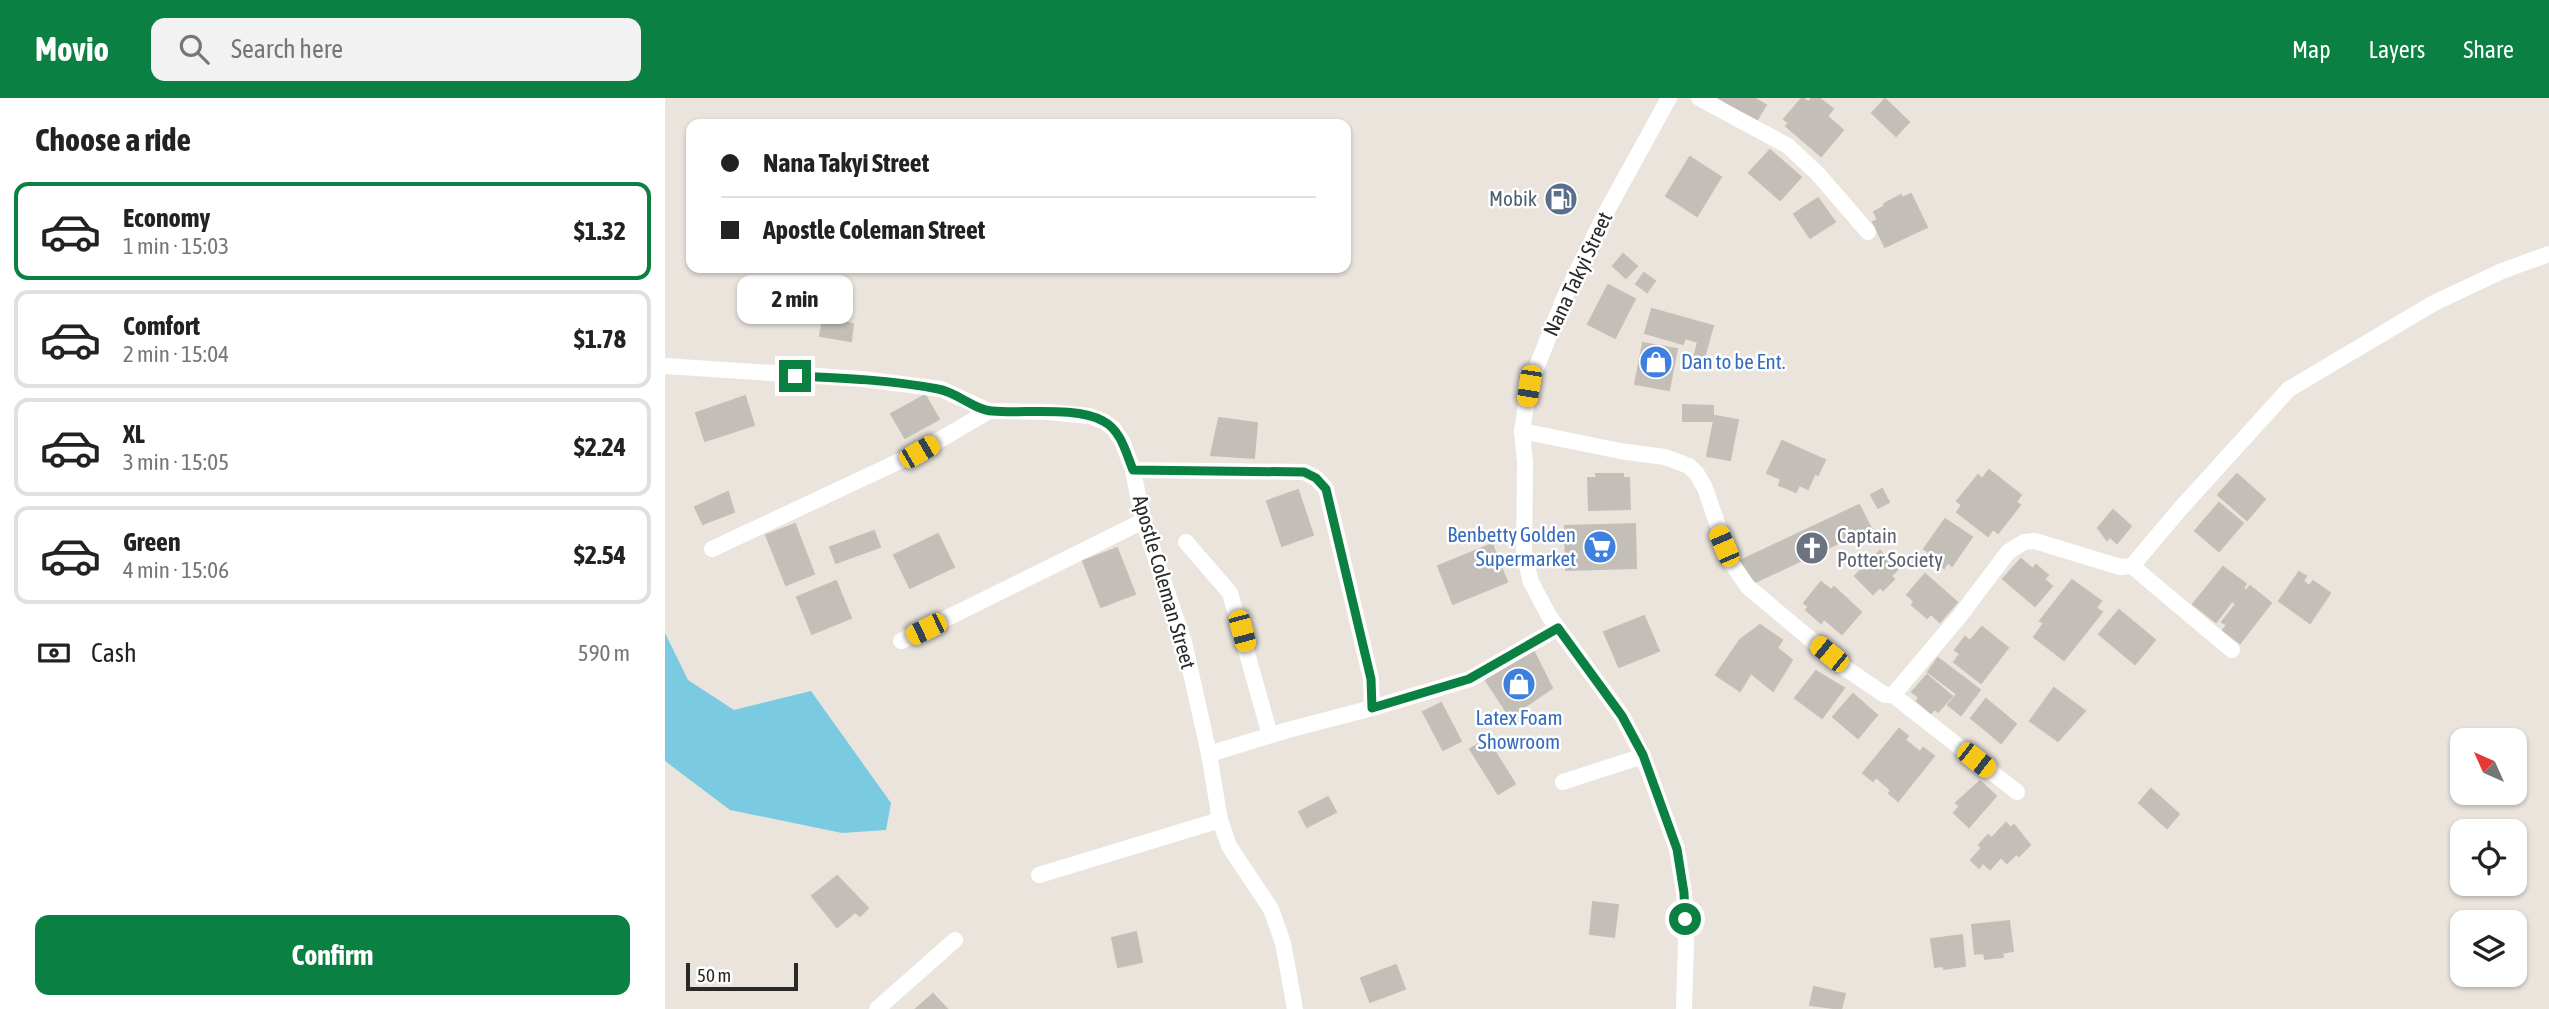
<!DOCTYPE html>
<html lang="en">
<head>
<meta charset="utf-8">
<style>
  body { margin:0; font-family:"Asap Condensed",sans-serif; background:#f2f2f2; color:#222; height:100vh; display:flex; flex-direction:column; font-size:26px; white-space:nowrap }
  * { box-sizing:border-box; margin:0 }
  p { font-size:23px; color:#767676 }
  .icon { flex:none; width:38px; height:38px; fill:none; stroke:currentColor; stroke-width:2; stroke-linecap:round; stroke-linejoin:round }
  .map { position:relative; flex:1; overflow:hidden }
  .drawer { display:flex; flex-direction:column; background:#fff; width:665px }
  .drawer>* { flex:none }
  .banner { position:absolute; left:21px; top:21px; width:665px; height:154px; border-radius:14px; box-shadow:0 2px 5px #0004; display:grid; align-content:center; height:154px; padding:0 35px; background:#fff }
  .needle { width:46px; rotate:315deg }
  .fabs { position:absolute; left:1785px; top:630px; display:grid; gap:14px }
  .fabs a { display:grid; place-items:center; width:77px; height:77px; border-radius:14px; background:#fff; box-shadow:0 2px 5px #0004; font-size:35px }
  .scale { position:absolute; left:21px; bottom:18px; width:112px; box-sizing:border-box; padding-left:7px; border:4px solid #292929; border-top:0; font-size:19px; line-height:24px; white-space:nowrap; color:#292929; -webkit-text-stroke:5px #fff; paint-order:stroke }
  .end { position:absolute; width:32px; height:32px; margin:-16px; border:9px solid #0b8043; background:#fff; box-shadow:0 0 0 4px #fff }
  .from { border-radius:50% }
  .bubble { position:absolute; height:49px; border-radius:14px; background:#fff; box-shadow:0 2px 5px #0004; font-size:23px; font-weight:700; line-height:49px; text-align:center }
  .car { position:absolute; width:21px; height:42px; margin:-21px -10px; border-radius:9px; box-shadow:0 0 5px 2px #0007; background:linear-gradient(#f5c518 24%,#345 0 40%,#f5c518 0 76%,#345 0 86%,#f5c518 0) }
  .banner b { display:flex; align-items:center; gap:24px; height:66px; font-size:26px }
  .banner b+b { border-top:2px solid #e0e0e0 }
  .banner i { width:18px; height:18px; background:#222 }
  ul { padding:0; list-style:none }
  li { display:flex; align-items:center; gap:21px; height:98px; margin:0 14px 10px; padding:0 21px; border:4px solid #e0e0e0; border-radius:14px }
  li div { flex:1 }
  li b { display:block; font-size:26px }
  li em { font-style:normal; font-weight:700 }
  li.on { border-color:#0b8043 }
  li>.icon { width:63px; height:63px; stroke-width:1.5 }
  h2 { padding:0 35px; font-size:32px; line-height:84px }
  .pay { display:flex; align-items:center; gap:18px; height:77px; padding:0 35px; font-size:26px }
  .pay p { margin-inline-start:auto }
  .cta { display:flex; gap:14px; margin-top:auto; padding:14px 35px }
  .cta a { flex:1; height:80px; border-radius:14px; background:#0b8043; color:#fff; font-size:28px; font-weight:700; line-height:80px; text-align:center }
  header { display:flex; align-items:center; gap:42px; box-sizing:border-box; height:98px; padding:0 35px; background:#0b8043; color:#fff }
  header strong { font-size:33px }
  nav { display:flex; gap:38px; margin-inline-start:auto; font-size:24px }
  .search { width:490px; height:63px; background:#f2f2f2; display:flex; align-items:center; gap:18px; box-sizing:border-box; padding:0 24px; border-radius:14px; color:#767676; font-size:26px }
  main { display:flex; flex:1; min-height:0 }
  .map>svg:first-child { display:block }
  .water { fill:#7acbe2 }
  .building { fill:#c3beb8; stroke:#c5bfb7; stroke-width:2 }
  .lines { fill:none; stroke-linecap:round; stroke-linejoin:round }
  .street { stroke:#fff; stroke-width:16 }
  .route { stroke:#0b8043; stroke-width:9 }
  .labels { text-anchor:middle; stroke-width:5; stroke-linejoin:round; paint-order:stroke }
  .service-label { font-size:21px; fill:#4e5e75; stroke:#fff; text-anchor:end }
  .street-label { font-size:21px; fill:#292929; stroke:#fff }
  .shop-label { font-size:21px; fill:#366cbe; stroke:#fff; text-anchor:start }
  .worship-label { font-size:21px; fill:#5b616d; stroke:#fff; text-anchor:start }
</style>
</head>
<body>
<header>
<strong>Movio</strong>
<div class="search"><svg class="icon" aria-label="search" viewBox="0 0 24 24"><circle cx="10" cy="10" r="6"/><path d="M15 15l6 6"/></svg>Search here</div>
<nav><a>Map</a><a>Layers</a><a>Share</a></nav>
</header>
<main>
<section class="drawer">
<h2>Choose a ride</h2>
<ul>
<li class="on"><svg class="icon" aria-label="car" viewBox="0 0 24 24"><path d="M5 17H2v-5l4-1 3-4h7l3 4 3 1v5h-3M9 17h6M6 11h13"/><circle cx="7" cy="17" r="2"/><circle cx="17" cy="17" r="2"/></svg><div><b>Economy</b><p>1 min · 15:03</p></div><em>$1.32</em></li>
<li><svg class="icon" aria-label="car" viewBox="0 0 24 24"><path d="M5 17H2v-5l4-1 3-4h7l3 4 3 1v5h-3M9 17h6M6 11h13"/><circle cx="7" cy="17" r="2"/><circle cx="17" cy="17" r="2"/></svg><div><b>Comfort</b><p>2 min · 15:04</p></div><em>$1.78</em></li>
<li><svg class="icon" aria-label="car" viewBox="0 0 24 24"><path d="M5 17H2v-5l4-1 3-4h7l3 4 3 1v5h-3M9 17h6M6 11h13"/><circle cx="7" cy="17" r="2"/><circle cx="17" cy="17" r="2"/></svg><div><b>XL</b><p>3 min · 15:05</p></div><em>$2.24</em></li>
<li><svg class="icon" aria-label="car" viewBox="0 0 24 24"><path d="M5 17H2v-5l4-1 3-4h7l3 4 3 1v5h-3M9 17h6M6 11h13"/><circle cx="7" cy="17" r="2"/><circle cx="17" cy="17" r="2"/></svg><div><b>Green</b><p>4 min · 15:06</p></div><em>$2.54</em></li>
</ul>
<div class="pay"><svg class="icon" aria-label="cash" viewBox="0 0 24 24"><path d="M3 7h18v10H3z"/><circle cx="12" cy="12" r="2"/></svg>Cash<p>590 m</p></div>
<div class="cta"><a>Confirm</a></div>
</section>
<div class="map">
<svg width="1884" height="911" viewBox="0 0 1884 911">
  <rect width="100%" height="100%" fill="#eae4dd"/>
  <path class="water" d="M0 535 23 582 69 612 146 593 226 705 221 732 177 735 65 712 0 663Z"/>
  <g class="building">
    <path d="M1054 0H1089L1101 7 1091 23Z"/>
    <path d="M1137 0 1144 4 1147 0H1154L1168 11 1162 18 1178 32 1156 58 1121 28 1124 25 1119 21Z"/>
    <path d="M1220 1 1244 24 1231 38 1207 15Z"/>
    <path d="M1105 52 1136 79 1115 102 1084 75Z"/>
    <path d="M1025 59 1056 79 1032 118 1001 98Z"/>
    <path d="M1246 96 1262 129 1220 149 1208 124 1213 122 1209 114 1220 108 1219 106 1236 97 1237 100Z"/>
    <path d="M1153 100 1170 124 1145 140 1129 116Z"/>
    <path d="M958 156 972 168 961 180 948 168Z"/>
    <path d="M979 175 990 183 982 194 971 186Z"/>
    <path d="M943 187 970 201 950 240 923 226Z"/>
    <path d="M987 211 1048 228 1038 263 1029 260 1033 244 1020 240 1018 246 980 235Z"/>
    <path d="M158 221 188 226 186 243 155 238Z"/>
    <path d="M978 245 1012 251 1004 292 970 286Z"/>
    <path d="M260 297 274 321 240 340 226 316Z"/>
    <path d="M80 298 89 327 40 343 31 315Z"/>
    <path d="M1018 307 1048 308V323H1018Z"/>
    <path d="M1050 318 1073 322 1065 362 1042 358Z"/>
    <path d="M554 320 592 325 589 360 546 357Z"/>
    <path d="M1117 343 1160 362 1153 377 1150 375 1143 391 1134 387 1131 394 1114 387 1116 381 1102 375Z"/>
    <path d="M1324 372 1356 397 1351 404 1355 407 1333 435 1328 431 1323 438 1292 414 1297 407 1292 403 1313 377 1317 381Z"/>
    <path d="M931 376H958V380H964L965 411 924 412 923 380H932Z"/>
    <path d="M1572 376 1600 401 1582 422 1553 397Z"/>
    <path d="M1217 391 1224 404 1213 410 1206 397Z"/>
    <path d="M633 392 648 437 617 448 602 403Z"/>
    <path d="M63 394 69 414 38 426 30 409Z"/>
    <path d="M1554 405 1578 425 1554 453 1530 433Z"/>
    <path d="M1194 407 1206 430 1086 486 1075 463Z"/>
    <path d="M1448 412 1466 428 1452 445 1445 439 1442 442 1433 430Z"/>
    <path d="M1280 421 1307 439 1287 468 1283 464 1279 470 1261 458 1264 454 1259 451Z"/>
    <path d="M130 426 149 476 121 487 101 437Z"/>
    <path d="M970 426 971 470 901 472 900 428Z"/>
    <path d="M209 433 215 449 171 465 165 449Z"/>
    <path d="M273 436 289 469 245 490 229 457Z"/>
    <path d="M827 446 842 484 788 506 773 468Z"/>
    <path d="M452 450 470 496 436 509 418 463Z"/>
    <path d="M1215 453 1232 472 1226 478 1229 481 1218 492 1215 489 1208 496 1190 478Z"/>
    <path d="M1356 461 1368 471 1371 467 1383 477 1379 481 1387 488 1370 508 1338 481Z"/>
    <path d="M1558 469 1581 486 1578 490 1580 492 1570 505 1567 503 1551 524 1528 506Z"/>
    <path d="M1634 474 1641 478 1638 483 1644 488 1648 483 1665 495 1645 525 1614 503Z"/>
    <path d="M1260 476 1292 504 1275 524 1266 516 1262 520 1247 507 1249 503 1242 497Z"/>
    <path d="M1407 482 1436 503 1431 510 1437 514 1399 562 1369 539 1379 525 1375 523Z"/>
    <path d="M171 483 186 520 147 536 132 499Z"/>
    <path d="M1156 484 1166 492 1169 489 1196 514 1177 536 1159 521 1156 525 1141 512 1144 509 1139 505Z"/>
    <path d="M1585 488 1606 505 1575 545 1558 532 1562 527 1557 524Z"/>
    <path d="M1454 512 1490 542 1470 566 1434 536Z"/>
    <path d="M979 518 994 553 954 569 939 534Z"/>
    <path d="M1095 527 1117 542 1112 550 1127 562 1108 593 1086 575 1075 593 1051 577 1075 542Z"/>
    <path d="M1317 529 1343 550 1316 585 1289 564 1295 556 1290 552 1300 539 1305 543Z"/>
    <path d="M867 550 887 590 845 619 820 581Z"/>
    <path d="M1273 560 1315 592 1296 617 1283 607 1292 596 1263 574Z"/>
    <path d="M1151 573 1179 590 1157 620 1130 600Z"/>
    <path d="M1262 577 1287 598 1273 614 1269 611 1266 615 1252 603 1254 599 1247 594Z"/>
    <path d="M1389 590 1420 613 1393 643 1365 623Z"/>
    <path d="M1188 596 1212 617 1193 640 1168 619Z"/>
    <path d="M1321 601 1351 626 1336 645 1306 620Z"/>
    <path d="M776 605 796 643 778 652 758 614Z"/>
    <path d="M1234 631 1243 638 1240 642 1255 654 1258 650 1269 658 1233 703 1224 695 1226 692 1211 679 1208 683 1198 675Z"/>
    <path d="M822 641 850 686 833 696 805 651Z"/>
    <path d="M1315 683 1331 698 1304 729 1289 715 1295 708 1291 705Z"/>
    <path d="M1486 691 1514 716 1502 730 1474 705Z"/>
    <path d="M663 699 671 714 642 729 634 714Z"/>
    <path d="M1341 725 1346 730 1349 727 1365 747 1354 758 1351 756 1342 765 1336 759 1325 771 1318 765 1314 770 1306 762 1317 750 1314 747 1323 737 1327 740Z"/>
    <path d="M172 778 203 810 195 818 190 814 172 829 147 798Z"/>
    <path d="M928 804 953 807 949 839 925 836Z"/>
    <path d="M1344 823 1348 853 1337 855 1338 859 1320 861 1319 855 1310 856 1307 827Z"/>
    <path d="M471 834 477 864 453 869 447 840Z"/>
    <path d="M1297 837 1300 868 1279 871 1278 868 1270 869 1266 841Z"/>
    <path d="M731 867 740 891 705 904 696 880Z"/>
    <path d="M1149 889 1180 896 1176 911 1145 907Z"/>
    <path d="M268 896 282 911H251Z"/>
  </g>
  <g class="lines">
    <g class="street">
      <path d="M1004 0 938 120 900 198 864 288 857 333 860 365 859 456 866 484 884 518 957 618 978 658 1012 751 1019 795 1021 846 1019 911"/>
      <path d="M1034 0 1123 48 1153 76 1203 134"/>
      <path d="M0 268 198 281 276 291 324 313 384 314 425 318 438 323 448 330 457 343 468 372 478 423 519 544 544 656 555 722 564 748 606 811 618 845 630 911"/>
      <path d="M857 333 955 353 1000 359 1024 368 1032 376 1040 390 1065 463 1083 489 1180 570 1220 597H1228L1294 519 1343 454 1359 444 1370 443 1455 469 1467 468 1515 411 1624 291 1769 205 1837 173 1884 156"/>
      <path d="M468 372 639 374 651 380 661 391 706 581 707 610 623 632 544 656"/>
      <path d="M521 444 565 495 605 637"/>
      <path d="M47 451 254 354 324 313"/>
      <path d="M1467 468 1567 552"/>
      <path d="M236 543 478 423"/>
      <path d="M1228 597 1352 694"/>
      <path d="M707 610 805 581 893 530"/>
      <path d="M898 684 978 658"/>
      <path d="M374 777 555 722"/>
      <path d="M212 911 290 842"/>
    </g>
  </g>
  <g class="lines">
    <path class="route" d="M130 278C178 280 226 282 273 291 292 294 309 312 327 313 358 316 411 308 438 323 456 332 461 355 468 372L639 374 651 380 661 391 706 581 707 610 804 581 893 530 957 618 978 657 1012 751 1019 795 1020 821"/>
  </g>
  <defs>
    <symbol id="fuel-disc" viewBox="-11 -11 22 22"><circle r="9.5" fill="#5c6f8a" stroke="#fff"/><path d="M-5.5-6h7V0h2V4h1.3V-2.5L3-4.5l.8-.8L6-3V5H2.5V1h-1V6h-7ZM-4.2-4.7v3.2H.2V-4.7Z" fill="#fff"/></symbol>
    <symbol id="shop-disc" viewBox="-11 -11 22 22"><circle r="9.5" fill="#3f7fe0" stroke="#fff"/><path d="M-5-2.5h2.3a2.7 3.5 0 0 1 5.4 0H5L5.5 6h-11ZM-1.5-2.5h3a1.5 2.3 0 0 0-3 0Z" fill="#fff"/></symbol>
    <symbol id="supermarket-disc" viewBox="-11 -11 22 22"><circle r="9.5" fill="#3f7fe0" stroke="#fff"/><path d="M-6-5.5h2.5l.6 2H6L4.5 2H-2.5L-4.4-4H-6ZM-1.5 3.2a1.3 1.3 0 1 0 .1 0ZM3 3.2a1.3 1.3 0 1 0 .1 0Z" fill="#fff"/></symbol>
    <symbol id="church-disc" viewBox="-11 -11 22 22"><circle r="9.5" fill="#6b7280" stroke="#fff"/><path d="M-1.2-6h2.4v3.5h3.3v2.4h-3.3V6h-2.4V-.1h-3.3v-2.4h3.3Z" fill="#fff"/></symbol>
  </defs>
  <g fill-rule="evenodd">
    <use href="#fuel-disc" x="877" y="82" width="38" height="38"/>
    <use href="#shop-disc" x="972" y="245" width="38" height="38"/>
    <use href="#supermarket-disc" x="916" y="430" width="38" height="38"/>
    <use href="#church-disc" x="1128" y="431" width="38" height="38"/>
    <use href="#shop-disc" x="835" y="567" width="38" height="38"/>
  </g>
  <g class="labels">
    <g class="service-label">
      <text x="872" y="108">Mobik</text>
    </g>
    <g class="street-label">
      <text transform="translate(913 176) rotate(-65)" y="7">Nana Takyi Street</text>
      <text transform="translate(499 484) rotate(74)" y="7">Apostle Coleman Street</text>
    </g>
    <g class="shop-label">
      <text x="1016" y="271">Dan to be Ent.</text>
      <text x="911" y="444" text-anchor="end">Benbetty Golden<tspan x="911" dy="24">Supermarket</tspan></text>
      <text x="854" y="627" text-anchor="middle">Latex Foam<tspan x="854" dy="24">Showroom</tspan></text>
    </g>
    <g class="worship-label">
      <text x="1172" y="445">Captain<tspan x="1172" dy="24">Potter Society</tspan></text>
    </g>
  </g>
</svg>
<div class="fabs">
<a><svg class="needle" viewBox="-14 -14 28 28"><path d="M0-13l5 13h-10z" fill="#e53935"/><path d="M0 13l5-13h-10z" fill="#767676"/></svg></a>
<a><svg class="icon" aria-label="locate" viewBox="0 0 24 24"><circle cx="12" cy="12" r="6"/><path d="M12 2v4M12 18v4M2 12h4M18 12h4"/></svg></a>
<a><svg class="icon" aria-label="layers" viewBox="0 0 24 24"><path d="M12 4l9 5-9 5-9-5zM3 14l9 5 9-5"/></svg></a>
</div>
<div class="scale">50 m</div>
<i class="end from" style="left:1020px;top:821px"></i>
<i class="end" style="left:130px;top:278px"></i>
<div class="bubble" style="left:72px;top:177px;width:116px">2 min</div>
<i class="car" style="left:864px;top:288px;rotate:189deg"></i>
<i class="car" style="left:254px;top:354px;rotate:60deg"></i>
<i class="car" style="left:1059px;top:448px;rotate:337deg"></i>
<i class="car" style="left:261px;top:531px;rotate:244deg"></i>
<i class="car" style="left:577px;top:533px;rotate:165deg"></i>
<i class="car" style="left:1164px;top:556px;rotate:309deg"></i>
<i class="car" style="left:1311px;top:662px;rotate:128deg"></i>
<div class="banner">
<b><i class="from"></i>Nana Takyi Street</b>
<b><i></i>Apostle Coleman Street</b>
</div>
</div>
</main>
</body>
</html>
